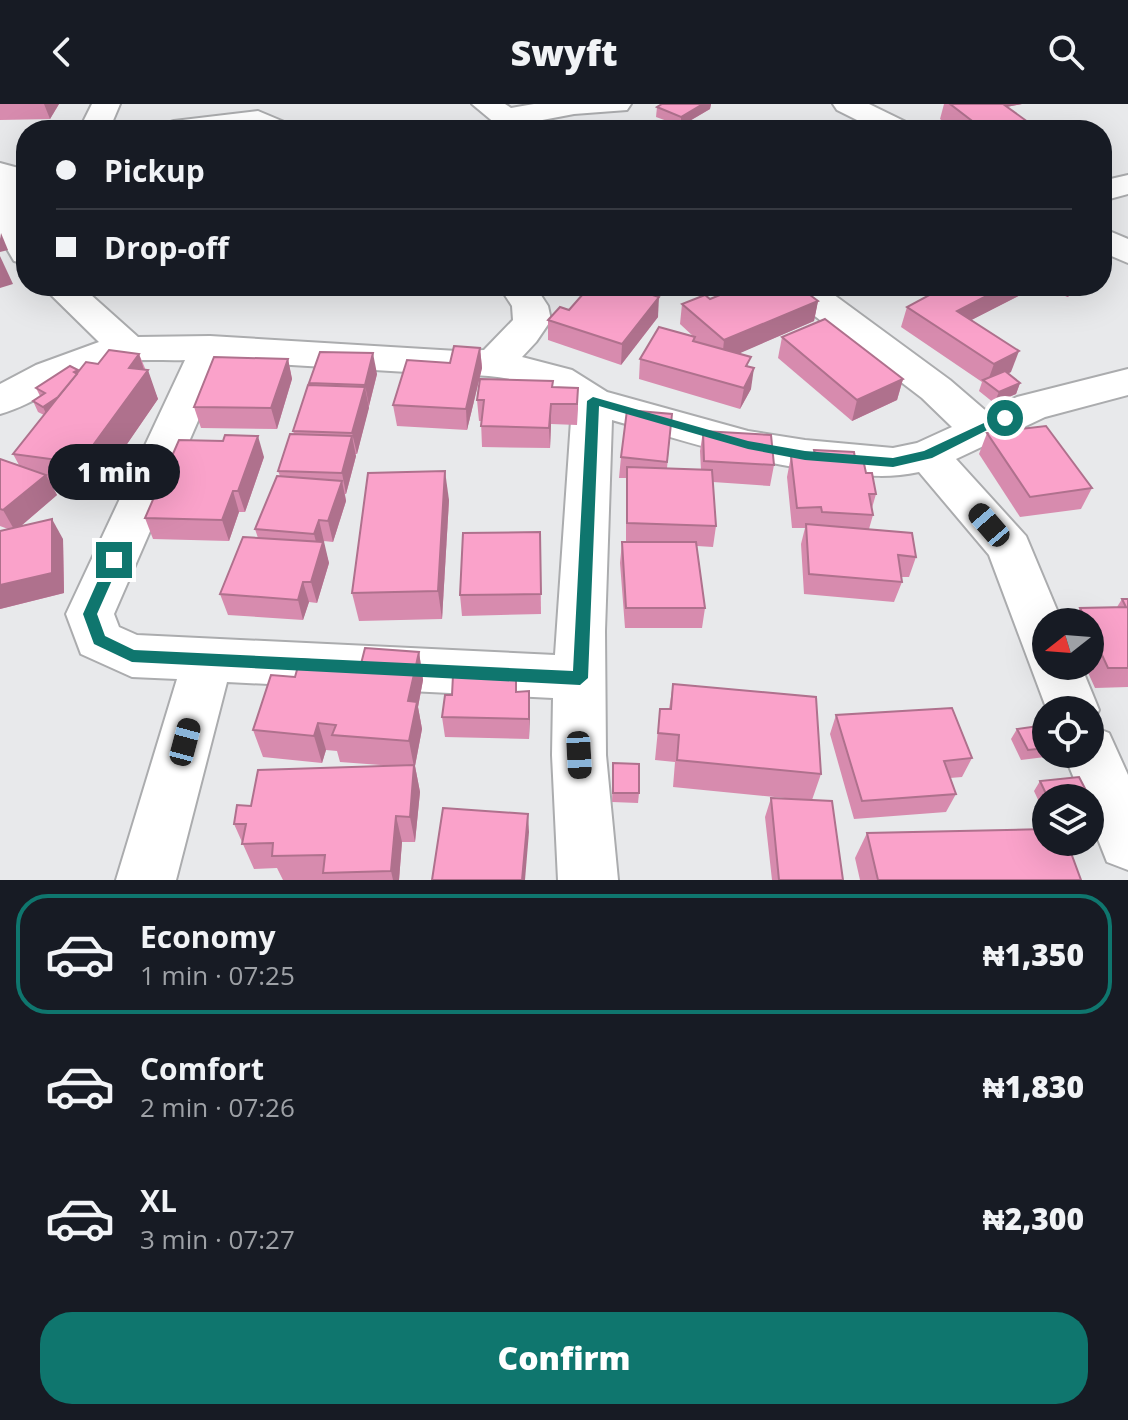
<!DOCTYPE html>
<html lang="en">
<head>
<meta charset="utf-8">
<style>
  body { margin:0; font-family:"Open Sans",sans-serif; background:#242831; color:#f1f3f6; height:100vh; display:flex; flex-direction:column; font-size:30px; white-space:nowrap }
  * { box-sizing:border-box; margin:0 }
  p { font-size:26px; color:#9ea1a6 }
  .icon { flex:none; width:44px; height:44px; fill:none; stroke:currentColor; stroke-width:2; stroke-linecap:round; stroke-linejoin:round }
  .map { position:relative; height:776px; overflow:hidden }
  .details { display:flex; flex-direction:column; background:#171b24; flex:1 }
  .details>* { flex:none }
  .hud { position:absolute; left:16px; top:16px; width:1096px; height:176px; border-radius:32px; box-shadow:0 8px 32px #0002; display:grid; align-content:center; height:176px; padding:0 40px; background:#171b24 }
  .needle { width:52px; rotate:253deg }
  .tools { position:absolute; left:1032px; top:504px; display:grid; gap:16px }
  .tools a { display:grid; place-items:center; width:72px; height:72px; border-radius:50%; background:#171b24; box-shadow:0 8px 32px #0002; font-size:40px }
  .end { position:absolute; width:36px; height:36px; margin:-18px; border:10px solid #0f766e; background:#fff; box-shadow:0 0 0 4px #fff }
  .from { border-radius:50% }
  .bubble { position:absolute; height:56px; border-radius:28px; background:#171b24; box-shadow:0 8px 32px #0002; font-size:26px; font-weight:800; line-height:56px; text-align:center }
  .car { position:absolute; width:24px; height:48px; margin:-24px -12px; border-radius:10px; box-shadow:0 0 6px 2px #0007; background:linear-gradient(#222 24%,#8ab4d8 0 40%,#222 0 76%,#8ab4d8 0 86%,#222 0) }
  .hud b { display:flex; align-items:center; gap:28px; height:76px; font-size:30px }
  .hud b+b { border-top:2px solid #363941 }
  .hud i { width:20px; height:20px; background:#f1f3f6 }
  ul { padding:14px 0 0; list-style:none }
  li { display:flex; align-items:center; gap:24px; height:120px; margin:0 16px 12px; padding:0 24px; border:4px solid transparent; border-radius:32px }
  li div { flex:1 }
  li b { display:block; font-size:30px }
  li em { font-style:normal; font-weight:800 }
  li.active { border-color:#0f766e }
  li>.icon { width:72px; height:72px; stroke-width:1.5 }
  .primary-button { display:flex; gap:16px; margin-top:auto; padding:16px 40px }
  .primary-button a { flex:1; height:92px; border-radius:32px; background:#0f766e; color:#fff; font-size:32px; font-weight:800; line-height:92px; text-align:center }
  header { display:flex; justify-content:space-between; align-items:center; height:104px; padding:0 40px; background:#171b24; font-size:36px; font-weight:800 }
  .map>svg:first-child { display:block }
  .lines { fill:none; stroke-linecap:round; stroke-linejoin:round }
  .minor-casing { stroke:#abacae; stroke-width:4 }
  .minor { fill:#fff; fill-rule:evenodd }
  .wall { fill:#d78bae }
  .shaded-wall { fill:#af718d }
  .building { fill:#faa2ca; stroke:#af718d; stroke-width:2 }
  .route { fill:#0f766e }
</style>
</head>
<body>
<header><svg class="icon" aria-label="back" viewBox="0 0 24 24"><path d="M15 5l-7 7 7 7"/></svg>Swyft<svg class="icon" aria-label="search" viewBox="0 0 24 24"><circle cx="10" cy="10" r="6"/><path d="M15 15l6 6"/></svg></header>
<div class="map">
<svg width="1128" height="776" viewBox="0 0 1128 776">
  <rect width="100%" height="100%" fill="#e8e9eb"/>
  <g class="lines">
    <defs>
      <g id="minor">
        <path d="M92 0H120L109 26H79Z"/>
        <path d="M472 0H505L511 4 534 0H631L627 6 574 10 506 23 496 20Z"/>
        <path d="M833 0H869L910 20 915 26H877L837 6Z"/>
        <path d="M258 7 289 20 294 26H159L164 20 174 17Z"/>
        <path d="M0 59 26 66V160L14 157 0 133Z"/>
        <path d="M1128 71V90L1102 97V77Z"/>
        <path d="M1102 124 1128 135V159L1102 148Z"/>
        <path d="M42 182H81L138 233 210 232 457 247 484 246 513 216 512 202 499 182H535L548 202 551 216 536 238 522 253 572 266 607 288 748 327 805 336 893 344 917 339 952 323 922 294 786 190 781 182H822L950 276 986 307 1017 293 1128 265V291L1045 313 956 355 1026 432 1062 518H1046V562H1081L1099 606 1091 622 1109 629 1128 671V766L1107 758 1090 715V694H1082L1064 650H1090V606H1047L989 451 919 368C891 374 867 372 840 369 761 362 688 338 612 316L605 527 606 651 618 776H558L552 651 553 594 227 578 176 776H116L177 575 132 573 81 550 66 510 185 256C159 257 128 253 103 262 67 274 36 300 0 310V280L36 261 99 238ZM224 257 457 271C503 270 533 277 572 302L555 551 137 531 119 523 114 510Z"/>
      </g>
    </defs>
    <use href="#minor" class="minor-casing"/>
    <use href="#minor" class="minor"/>
  </g>
  <g class="wall">
    <path d="M0 0H59L50 15 0 16Z"/>
    <path d="M662 0H711L710 5 681 22 656 13 657 3Z"/>
    <path d="M944 0H1022L1006 3 1039 26H954L940 15Z"/>
    <path d="M333 182H355L342 189Z"/>
    <path d="M1038 182 971 216 1011 268 1008 269 1020 279 1016 290 994 299 979 287 982 278 901 223 907 203Z"/>
    <path d="M1048 182H1091L1067 193Z"/>
    <path d="M710 195 818 197 814 217 739 249 749 263 751 285 740 305 639 275 640 255 694 233 680 220 682 200Z"/>
    <path d="M569 206 658 213 621 261 548 236V216Z"/>
    <path d="M782 233 903 275 897 296 852 317 778 254Z"/>
    <path d="M480 244 482 264 467 326 397 322 393 301 450 259Z"/>
    <path d="M139 250 158 295 94 388 52 382 57 391 21 422 63 435 64 489 0 505V427L8 425 0 422V355L19 361 13 350 44 311 38 308 33 297 40 292 36 284 78 266V267L98 260Z"/>
    <path d="M288 255 292 275 277 325 201 324 194 303Z"/>
    <path d="M377 270 357 350H355L356 352 346 390H345L346 397 333 438 324 437 323 439 329 459 317 499 309 498 303 516 228 511 220 490 258 434 255 425 280 372 278 367 294 330 293 327 310 281 309 279Z"/>
    <path d="M553 283 578 284V305L577 321 551 320 550 344 482 343 481 317H479L477 296Z"/>
    <path d="M672 310 667 364 701 366 700 347 703 327 774 361 770 382 713 378 716 422 713 443 697 442 705 504 702 524H625L620 459 622 438H626V374H619L621 353Z"/>
    <path d="M987 329 1092 384 1081 405 1020 413 979 350Z"/>
    <path d="M223 337 264 353 245 408H239L229 437 153 435 145 414Z"/>
    <path d="M814 346 855 354 866 369 876 390 872 404 873 411 869 425 916 453 909 473H901L902 478 894 498 804 490 801 440 805 424H792L787 373 791 352 812 354Z"/>
    <path d="M449 396 442 515 359 517 352 489Z"/>
    <path d="M540 428 541 510 462 512 460 491Z"/>
    <path d="M1122 495H1128V583L1095 584 1085 562H1090V518H1072L1080 504 1117 503Z"/>
    <path d="M419 548 423 576 418 603 422 625 415 662 420 688 415 738H402L399 776H283L277 764 254 765 234 720 251 702 394 662 340 658 337 647 326 646 322 659 263 653 253 626 295 573Z"/>
    <path d="M516 571 517 588 530 607 529 635 445 633 442 613 452 591Z"/>
    <path d="M673 580 821 670 812 696 843 776H772L765 713 771 694 805 696 673 683 675 658 655 656 660 605H669Z"/>
    <path d="M836 611 972 654 962 673 950 674 956 690 946 708 854 715 830 630Z"/>
    <path d="M1046 621V650L1061 651 1021 656 1011 635 1017 625Z"/>
    <path d="M613 669 639 689 638 699 612 698Z"/>
    <path d="M1040 677 1090 694H1046V713L1034 687Z"/>
    <path d="M1090 695 1100 715 1092 724 1090 725Z"/>
    <path d="M867 729 1081 776H860L855 754Z"/>
  </g>
  <g class="shaded-wall">
    <path d="M44 0H59L50 15Z"/>
    <path d="M703 0H711L710 5 681 22V13Z"/>
    <path d="M1002 0H1022L1001 4Z"/>
    <path d="M1 129 8 146 0 148V136Z"/>
    <path d="M0 152 13 180 0 184Z"/>
    <path d="M340 182H355L342 189Z"/>
    <path d="M1006 182H1038L950 227 957 207Z"/>
    <path d="M1072 182H1091L1067 193Z"/>
    <path d="M659 193 658 213 621 261 622 240Z"/>
    <path d="M818 197 814 217 722 257 724 236Z"/>
    <path d="M480 244 482 264 467 326 466 305Z"/>
    <path d="M1019 247 1011 268 988 280 987 279 994 260Z"/>
    <path d="M373 249 377 270 369 302 365 281Z"/>
    <path d="M139 250 145 269 148 266 158 295 94 388 80 359 129 264Z"/>
    <path d="M288 255 292 275 277 325 271 304Z"/>
    <path d="M754 264 751 285 740 305 744 284Z"/>
    <path d="M78 266 82 277 48 314 43 303 74 268Z"/>
    <path d="M903 275 897 296 852 317 857 296Z"/>
    <path d="M1020 279 1016 290 994 299 999 288Z"/>
    <path d="M365 283 369 304 357 350 352 329Z"/>
    <path d="M551 300V320L550 344 549 324Z"/>
    <path d="M258 332 264 353 245 408 238 387Z"/>
    <path d="M352 332 356 352 346 390 342 369Z"/>
    <path d="M445 367 449 396 442 515 438 487Z"/>
    <path d="M46 371 57 391 15 427 3 406Z"/>
    <path d="M342 377 346 397 333 438 328 417Z"/>
    <path d="M233 387 239 408 229 437 222 416Z"/>
    <path d="M52 415 63 435 64 489 0 505V481Z"/>
    <path d="M319 416 329 459 317 499 311 478 319 450 314 430Z"/>
    <path d="M303 478 309 498 303 516 298 496Z"/>
    <path d="M419 548 423 576 418 603 422 625 415 662 420 688 415 738 410 713 414 663 409 637 408 597Z"/>
    <path d="M529 587 530 607 529 635Z"/>
    <path d="M318 619 326 646 322 659 314 632Z"/>
    <path d="M528 710 529 728 525 776H522Z"/>
    <path d="M396 712 402 738 399 776H393L391 767Z"/>
  </g>
  <g class="building">
    <path d="M662 0H703L681 13 657 3Z"/>
    <path d="M950 0H1003L1039 26H984Z"/>
    <path d="M590 182H623L659 193 622 240 548 216 560 203 569 206Z"/>
    <path d="M742 182H798L818 197 724 236 682 200 705 191 710 195Z"/>
    <path d="M946 182H1006L957 207 1019 247 994 260 907 203Z"/>
    <path d="M825 215 903 275 857 296 782 233Z"/>
    <path d="M659 223 695 233 693 237 751 253 746 262 754 264 744 284 640 255Z"/>
    <path d="M454 242 480 244 466 305 393 301 407 256 450 259Z"/>
    <path d="M109 246 139 250 129 264 148 266 80 359 13 350 86 258 98 260Z"/>
    <path d="M320 248 373 249 365 281 309 279Z"/>
    <path d="M214 253 288 255 271 304 194 303Z"/>
    <path d="M70 262 78 266 74 268 77 270 58 293 43 303 33 297 45 289 36 284Z"/>
    <path d="M1005 267 1020 279 999 288 983 276Z"/>
    <path d="M480 275 553 277 552 283 578 284 577 300H551L549 324 481 322 484 296H477Z"/>
    <path d="M308 281 365 283 352 329 293 327Z"/>
    <path d="M627 306 672 310 667 358 621 353Z"/>
    <path d="M1046 322 1092 384 1030 393 987 329Z"/>
    <path d="M703 327 771 331 774 361 704 357Z"/>
    <path d="M290 330 352 332 342 369 278 367Z"/>
    <path d="M225 331 258 332 238 387H233L222 416 145 414 179 336 223 337Z"/>
    <path d="M814 346 854 348 855 354 863 355 866 369H872L876 390H869L873 411 822 408 821 403 797 404 791 352 816 354Z"/>
    <path d="M0 355 46 371 3 406 0 405Z"/>
    <path d="M627 363 712 366 716 422 627 419Z"/>
    <path d="M445 367 438 487 352 489 368 369Z"/>
    <path d="M277 372 342 377 328 417 319 416 314 430 255 425Z"/>
    <path d="M52 415V469L0 481V427Z"/>
    <path d="M806 420 912 429 916 453 898 451 902 478 809 470Z"/>
    <path d="M540 428 541 490 460 491 463 429Z"/>
    <path d="M243 433 323 438 311 478H303L298 496 220 490Z"/>
    <path d="M622 438H696L705 504H626Z"/>
    <path d="M1122 495H1128V564H1108L1090 525V518H1087L1080 504 1126 503Z"/>
    <path d="M365 544 419 548 408 597 417 598 409 637 332 631 336 621 318 619 314 632 253 626 271 571 295 573 300 555 361 560Z"/>
    <path d="M453 571H516V588L529 587V615L442 613 445 591H452Z"/>
    <path d="M673 580 816 593 821 670 677 656 679 631 658 629 660 605H671Z"/>
    <path d="M952 604 972 654 944 657 956 690 862 697 836 611Z"/>
    <path d="M1046 621V644L1028 646 1017 625Z"/>
    <path d="M613 659 639 660V689H613Z"/>
    <path d="M414 661 410 713 396 712 391 767 323 769 325 751 272 752 273 739 242 740 246 720H234L237 701 251 702 258 666Z"/>
    <path d="M1079 673 1090 694H1048L1040 677Z"/>
    <path d="M771 694 832 697 843 776H779Z"/>
    <path d="M1090 695 1100 715 1090 716Z"/>
    <path d="M443 704 528 710 522 776H432Z"/>
    <path d="M1046 725V738H1067L1081 776H878L867 729Z"/>
  </g>
  <path class="route" d="M593 293 748 337 805 347 893 354 924 347 1001 311 1011 314 932 354 893 363 805 356 748 345 599 302 588 574 580 581 132 558 94 540 83 510 107 456 114 451 121 456 97 510 105 532 134 546 573 567 587 297Z"/>
</svg>
<div class="tools">
<a><svg class="needle" viewBox="-14 -14 28 28"><path d="M0-13l5 13h-10z" fill="#e53935"/><path d="M0 13l5-13h-10z" fill="#9ea1a6"/></svg></a>
<a><svg class="icon" aria-label="locate" viewBox="0 0 24 24"><circle cx="12" cy="12" r="6"/><path d="M12 2v4M12 18v4M2 12h4M18 12h4"/></svg></a>
<a><svg class="icon" aria-label="layers" viewBox="0 0 24 24"><path d="M12 4l9 5-9 5-9-5zM3 14l9 5 9-5"/></svg></a>
</div>
<i class="end from" style="left:1005px;top:314px"></i>
<i class="end" style="left:114px;top:456px"></i>
<div class="bubble" style="left:48px;top:340px;width:132px">1 min</div>
<i class="car" style="left:989px;top:421px;rotate:319deg"></i>
<i class="car" style="left:185px;top:638px;rotate:15deg"></i>
<i class="car" style="left:579px;top:651px;rotate:177deg"></i>
<div class="hud">
<b><i class="from"></i>Pickup</b>
<b><i></i>Drop-off</b>
</div>
</div>
<section class="details">
<ul>
<li class="active"><svg class="icon" aria-label="car" viewBox="0 0 24 24"><path d="M5 17H2v-5l4-1 3-4h7l3 4 3 1v5h-3M9 17h6M6 11h13"/><circle cx="7" cy="17" r="2"/><circle cx="17" cy="17" r="2"/></svg><div><b>Economy</b><p>1 min · 07:25</p></div><em>₦1,350</em></li>
<li><svg class="icon" aria-label="car" viewBox="0 0 24 24"><path d="M5 17H2v-5l4-1 3-4h7l3 4 3 1v5h-3M9 17h6M6 11h13"/><circle cx="7" cy="17" r="2"/><circle cx="17" cy="17" r="2"/></svg><div><b>Comfort</b><p>2 min · 07:26</p></div><em>₦1,830</em></li>
<li><svg class="icon" aria-label="car" viewBox="0 0 24 24"><path d="M5 17H2v-5l4-1 3-4h7l3 4 3 1v5h-3M9 17h6M6 11h13"/><circle cx="7" cy="17" r="2"/><circle cx="17" cy="17" r="2"/></svg><div><b>XL</b><p>3 min · 07:27</p></div><em>₦2,300</em></li>
</ul>
<div class="primary-button"><a>Confirm</a></div>
</section>
</body>
</html>
